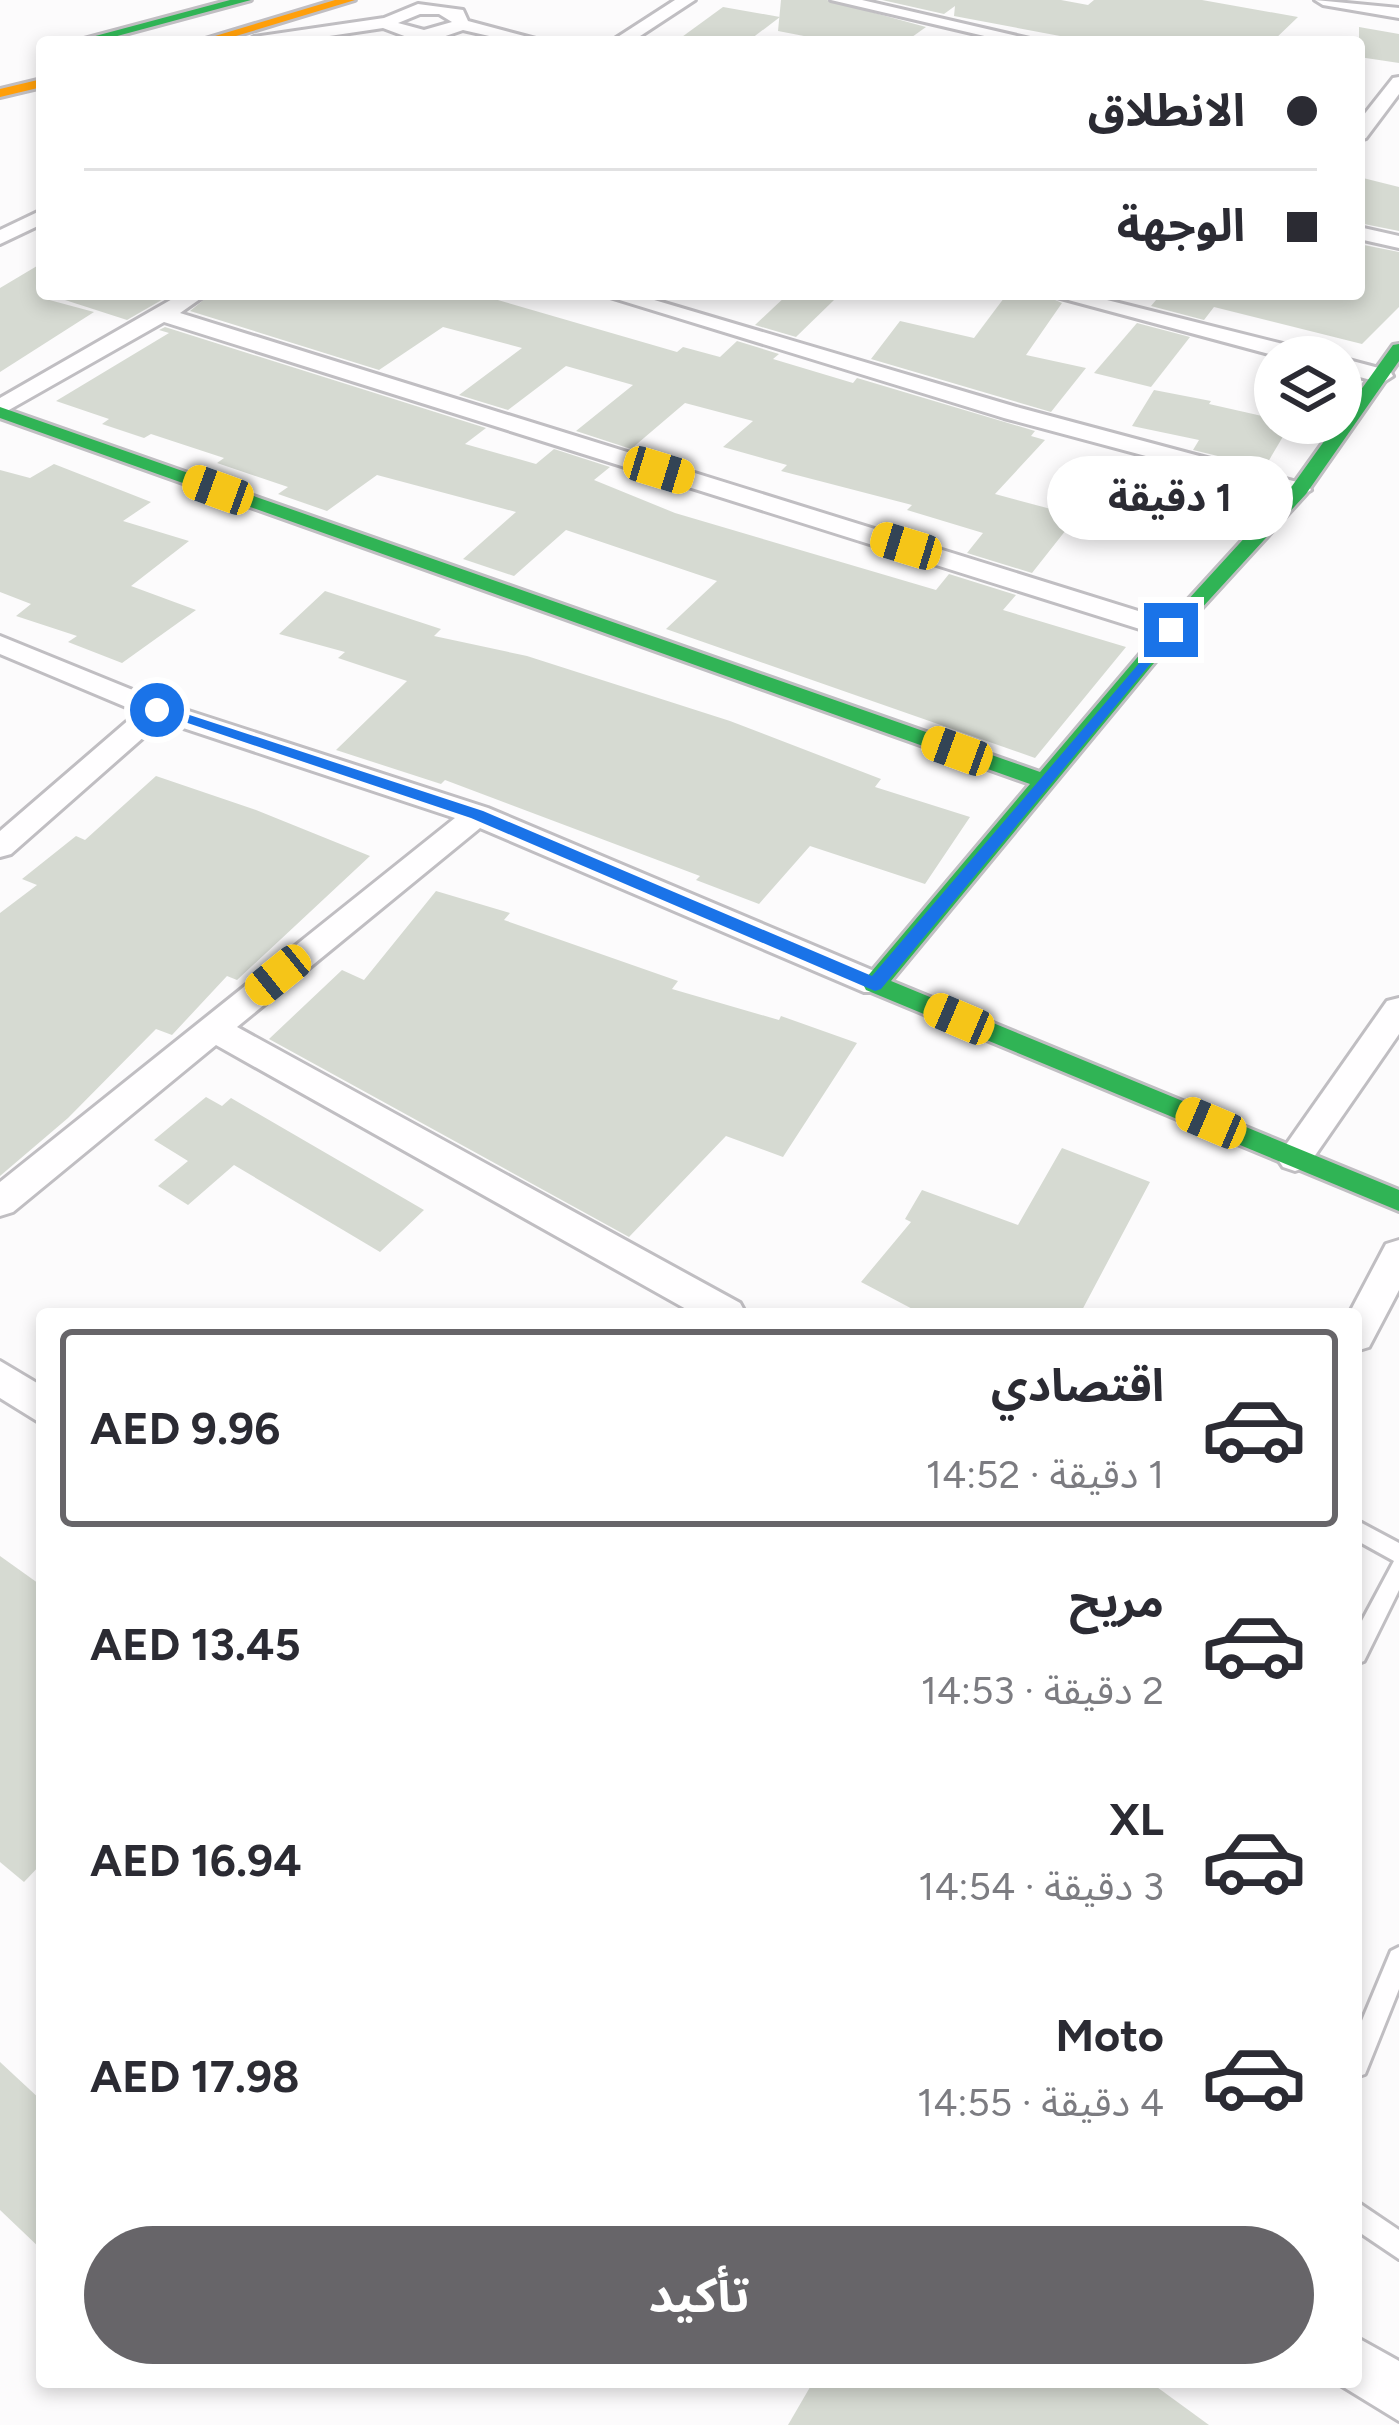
<!DOCTYPE html>
<html lang="ar">
<head>
<meta charset="utf-8">
<style>
  body { margin:0; font-family:Figtree,"Noto Sans Arabic",sans-serif; background:#f2f2f3; color:#2b2b33; direction:rtl; height:100vh; display:flex; flex-direction:column; font-size:45px; white-space:nowrap }
  * { box-sizing:border-box; margin:0 }
  p { font-size:39px; color:#7c7c81 }
  .icon { flex:none; width:66px; height:66px; fill:none; stroke:currentColor; stroke-width:2; stroke-linecap:round; stroke-linejoin:round }
  .map { position:relative; flex:1; overflow:hidden; direction:ltr }
  .sheet { position:absolute; left:36px; top:1308px; width:1326px; height:1080px; display:flex; flex-direction:column; background:#fff; border-radius:12px; box-shadow:0 6px 18px #0003; direction:rtl }
  .sheet>* { flex:none }
  .guide { position:absolute; left:36px; top:36px; width:1329px; height:264px; border-radius:12px; box-shadow:0 6px 18px #0003; direction:rtl; display:grid; align-content:center; height:264px; padding:0 48px; background:#fff }
  .fabs { position:absolute; left:1254px; top:336px; display:grid; gap:24px }
  .fabs a { display:grid; place-items:center; width:108px; height:108px; border-radius:50%; background:#fff; box-shadow:0 6px 18px #0003; font-size:60px }
  .end { position:absolute; width:54px; height:54px; margin:-27px; border:15px solid #1a73e8; background:#fff; box-shadow:0 0 0 6px #fff }
  .from { border-radius:50% }
  .bubble { position:absolute; height:84px; border-radius:42px; background:#fff; box-shadow:0 6px 18px #0003; font-size:39px; font-weight:700; line-height:84px; text-align:center; direction:rtl }
  .car { position:absolute; width:36px; height:72px; margin:-36px -18px; border-radius:15px; box-shadow:0 0 9px 3px #0007; background:linear-gradient(#f5c518 24%,#345 0 40%,#f5c518 0 76%,#345 0 86%,#f5c518 0) }
  .guide b { display:flex; align-items:center; gap:42px; height:114px; font-size:45px }
  .guide b+b { border-top:3px solid #e1e1e2 }
  .guide i { width:30px; height:30px; background:#2b2b33 }
  ul { padding:21px 0 0; list-style:none }
  li { display:flex; align-items:center; gap:36px; height:198px; margin:0 24px 18px; padding:0 24px; border:6px solid transparent; border-radius:12px }
  li div { flex:1 }
  li b { display:block; font-size:45px }
  li em { font-style:normal; font-weight:700 }
  li.current { border-color:#676569 }
  li>.icon { width:108px; height:108px; stroke-width:1.5 }
  .button { display:flex; gap:24px; margin-top:auto; padding:24px 48px }
  .button a { flex:1; height:138px; border-radius:72px; background:#676569; color:#fff; font-size:48px; font-weight:700; line-height:138px; text-align:center }
  .map>svg:first-child { display:block }
  .building { fill:#d6dad2 }
  .lines { fill:none; stroke-linecap:round; stroke-linejoin:round }
  .lane-casing { stroke:#c0bec2; stroke-width:6 }
  .street-casing { stroke:#c0bec2; stroke-width:6 }
  .fast-casing { stroke:#c0bec2; stroke-width:6 }
  .slow-casing { stroke:#c0bec2; stroke-width:6 }
  .lane { fill:#fffeff; fill-rule:evenodd }
  .street { fill:#fffeff; fill-rule:evenodd }
  .fast { fill:#30b455; fill-rule:evenodd }
  .slow { fill:#ff9f0a; fill-rule:evenodd }
  .route { fill:#1a73e8 }
</style>
</head>
<body>
<div class="map">
<svg width="1399" height="2425" viewBox="0 0 1399 2425">
  <rect width="100%" height="100%" fill="#fcfbfc"/>
  <g class="building">
    <path d="M781 0H827L926 27 905 42H835L778 31Z"/>
    <path d="M882 0H1061L1088 5 1094 0H1202L1298 17 1272 42H1092L954 16 955 6 944 14Z"/>
    <path d="M723 7 780 17 747 42H675Z"/>
    <path d="M1359 27 1399 34V63L1359 57Z"/>
    <path d="M1359 177 1399 187V231L1359 223Z"/>
    <path d="M1359 244 1399 252V307L1362 344 1214 307 1204 320 1151 306 1161 294H1359Z"/>
    <path d="M42 263V298L94 312 0 372V288Z"/>
    <path d="M66 294H172L127 320 65 300Z"/>
    <path d="M211 294H477L677 352 683 347 720 357 737 341 779 354 773 359 853 383 857 378 1035 431 1031 436 1045 440 995 494 1077 516 1032 573 967 553 983 533 907 510 912 505 781 471 787 465 723 447 753 421 685 403 631 449 576 431 633 385 566 366 508 410 459 395 522 348 443 327 379 370 190 311Z"/>
    <path d="M788 294H806L834 300 796 337 755 325Z"/>
    <path d="M1007 294H1042L1062 303 1026 355 1086 368 1051 412 871 359 900 321 974 338Z"/>
    <path d="M1137 323 1190 337 1151 387 1094 373Z"/>
    <path d="M165 327 486 428 465 444 536 464 554 449 610 467 594 480 675 513 936 590 949 574 1016 595 1003 610 1126 647 1035 758 666 629 717 581 566 530 514 576 463 559 516 512 377 475 327 511 278 494 288 487 217 463 224 458 151 434 144 438 102 424 109 419 56 401 169 333 159 330Z"/>
    <path d="M1154 390 1211 401 1209 404 1275 419V423H1291L1265 467 1226 458 1193 450 1199 440 1132 426Z"/>
    <path d="M54 464 151 502 123 521 189 541 131 586 196 610 122 663 68 642 77 636 16 616 31 604 0 592V470L30 478Z"/>
    <path d="M325 591 441 629 434 636 527 656 730 721 881 779 875 787 970 817 925 884 810 846 759 904 696 880 700 876 445 780 441 784 336 750 407 681 338 658 345 652 279 634Z"/>
    <path d="M156 776 256 810 370 856 237 980 227 976 172 1035 156 1029 68 1118 0 1176V913L37 885 22 879 76 836 85 840Z"/>
    <path d="M436 891 510 913 504 920 678 981 672 989 779 1020 781 1016 857 1043 783 1157 726 1136 629 1237 269 1039 342 970 364 980Z"/>
    <path d="M206 1097 222 1106 231 1098 424 1210 380 1252 234 1165 188 1205 158 1186 188 1161 154 1140Z"/>
    <path d="M1062 1148 1150 1182 1080 1314H922L861 1282 911 1222 905 1219 922 1190 1018 1225Z"/>
    <path d="M0 1556 42 1586V1863L24 1882 0 1862Z"/>
    <path d="M0 2062 42 2101V2250L0 2210Z"/>
    <path d="M813 2382H1150L1209 2425H788Z"/>
  </g>
  <g class="lines">
    <defs>
      <g id="lane">
        <path d="M1356 1520 1399 1543V1590L1364 1661 1356 1664V1632L1394 1561 1356 1540Z"/>
        <path d="M1399 1947V1989L1365 2074 1356 2077V2035L1391 1951Z"/>
        <path d="M1356 2201 1399 2230V2259L1356 2230Z"/>
      </g>
      <g id="street">
        <path d="M675 0H695L631 42H610Z"/>
        <path d="M831 0H862L1043 42H1010Z"/>
        <path d="M1315 0 1399 8V18L1323 5Z"/>
        <path d="M418 4 463 10 468 21 547 42H516L463 30 434 40H415L383 28 289 42H245L254 37 384 18ZM420 14H439L452 22 424 30 398 23Z"/>
        <path d="M1399 77V94L1366 138 1359 140V121L1393 78Z"/>
        <path d="M42 210V224L0 244V230Z"/>
        <path d="M1359 227 1399 236V248L1359 239Z"/>
        <path d="M181 294H207L180 313 1180 624 1184 630 1180 636H1162L164 322 0 415V398Z"/>
        <path d="M600 294H634L1020 408 1308 485 1311 490 1299 497 1004 418Z"/>
        <path d="M1046 294H1083L1315 352 1318 357H1280Z"/>
        <path d="M1341 358 1390 371 1393 376 1382 383 1341 372Z"/>
        <path d="M0 636 167 704 488 808 886 976 891 984 886 992H864L480 828 237 1027 740 1303 746 1314H695L216 1045 13 1212 0 1216V1182L455 818 162 721 11 854 0 857V831L138 712 0 654Z"/>
        <path d="M1399 998V1034L1307 1167 1295 1171 1283 1167 1277 1158 1283 1149 1387 1001Z"/>
        <path d="M1399 1240V1290L1369 1347 1356 1351V1314H1349L1386 1244Z"/>
        <path d="M0 1361 42 1386V1424L0 1398Z"/>
        <path d="M1356 2337 1399 2361V2421L1337 2383 1356 2382Z"/>
      </g>
      <g id="fast">
        <path d="M230 0H251L95 42H73Z"/>
        <path d="M1399 344V361L1306 494 1178 634 891 981 1399 1190V1211L866 990 863 984 866 978 1030 784 0 418V407L1040 772 1164 626 1292 486 1393 345Z"/>
      </g>
      <g id="slow">
        <path d="M335 0H355L216 42H195Z"/>
        <path d="M42 79V87L0 97V89Z"/>
      </g>
    </defs>
    <use href="#lane" class="lane-casing"/>
    <use href="#street" class="street-casing"/>
    <use href="#fast" class="fast-casing"/>
    <use href="#slow" class="slow-casing"/>
    <use href="#lane" class="lane"/>
    <use href="#street" class="street"/>
    <use href="#fast" class="fast"/>
    <use href="#slow" class="slow"/>
  </g>
  <path class="route" d="M1171 626 1176 633 881 989 875 991 471 818 149 710 162 706 483 811 872 976Z"/>
</svg>
<div class="fabs">
<a><svg class="icon" aria-label="layers" viewBox="0 0 24 24"><path d="M12 4l9 5-9 5-9-5zM3 14l9 5 9-5"/></svg></a>
</div>
<i class="end from" style="left:157px;top:710px"></i>
<i class="end" style="left:1171px;top:630px"></i>
<div class="bubble" style="left:1047px;top:456px;width:246px">1 دقيقة</div>
<i class="car" style="left:659px;top:470px;rotate:107deg"></i>
<i class="car" style="left:218px;top:490px;rotate:290deg"></i>
<i class="car" style="left:906px;top:546px;rotate:287deg"></i>
<i class="car" style="left:957px;top:751px;rotate:290deg"></i>
<i class="car" style="left:278px;top:975px;rotate:231deg"></i>
<i class="car" style="left:959px;top:1019px;rotate:293deg"></i>
<i class="car" style="left:1211px;top:1123px;rotate:293deg"></i>
<div class="guide">
<b><i class="from"></i>الانطلاق</b>
<b><i></i>الوجهة</b>
</div>
<section class="sheet">
<ul>
<li class="current"><svg class="icon" aria-label="car" viewBox="0 0 24 24"><path d="M5 17H2v-5l4-1 3-4h7l3 4 3 1v5h-3M9 17h6M6 11h13"/><circle cx="7" cy="17" r="2"/><circle cx="17" cy="17" r="2"/></svg><div><b>اقتصادي</b><p>1 دقيقة · 14:52</p></div><em>AED 9.96</em></li>
<li><svg class="icon" aria-label="car" viewBox="0 0 24 24"><path d="M5 17H2v-5l4-1 3-4h7l3 4 3 1v5h-3M9 17h6M6 11h13"/><circle cx="7" cy="17" r="2"/><circle cx="17" cy="17" r="2"/></svg><div><b>مريح</b><p>2 دقيقة · 14:53</p></div><em>AED 13.45</em></li>
<li><svg class="icon" aria-label="car" viewBox="0 0 24 24"><path d="M5 17H2v-5l4-1 3-4h7l3 4 3 1v5h-3M9 17h6M6 11h13"/><circle cx="7" cy="17" r="2"/><circle cx="17" cy="17" r="2"/></svg><div><b>XL</b><p>3 دقيقة · 14:54</p></div><em>AED 16.94</em></li>
<li><svg class="icon" aria-label="car" viewBox="0 0 24 24"><path d="M5 17H2v-5l4-1 3-4h7l3 4 3 1v5h-3M9 17h6M6 11h13"/><circle cx="7" cy="17" r="2"/><circle cx="17" cy="17" r="2"/></svg><div><b>Moto</b><p>4 دقيقة · 14:55</p></div><em>AED 17.98</em></li>
</ul>
<div class="button"><a>تأكيد</a></div>
</section>
</div>
</body>
</html>
